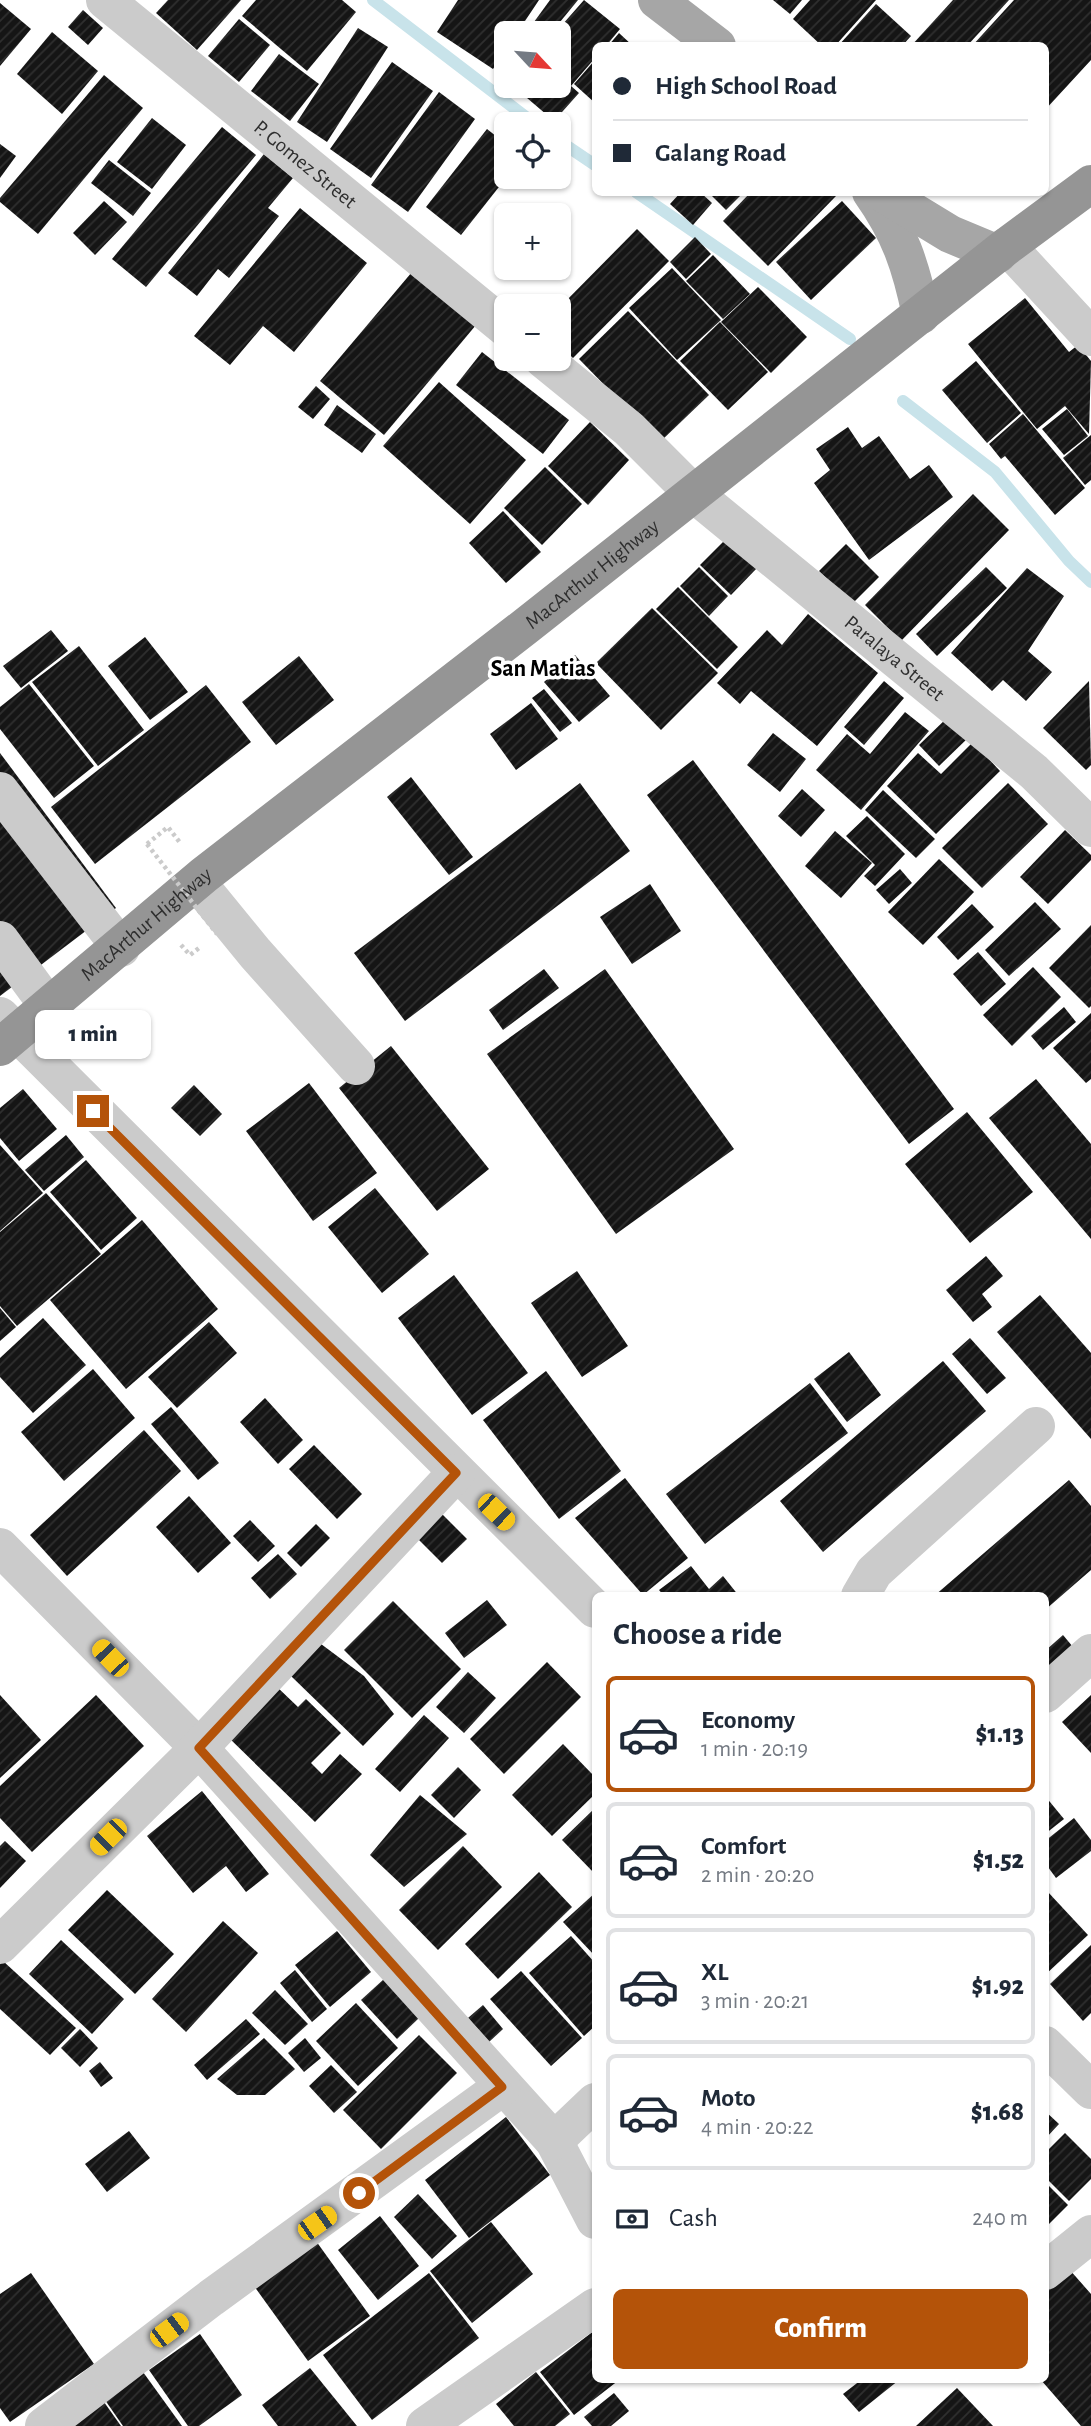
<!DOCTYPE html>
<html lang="en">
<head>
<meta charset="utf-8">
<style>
  body { margin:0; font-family:"Alegreya Sans",sans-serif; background:#f2f2f3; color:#1f2937; height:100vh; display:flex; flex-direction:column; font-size:26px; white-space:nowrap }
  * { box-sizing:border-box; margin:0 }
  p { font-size:23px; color:#747a83 }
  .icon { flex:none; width:38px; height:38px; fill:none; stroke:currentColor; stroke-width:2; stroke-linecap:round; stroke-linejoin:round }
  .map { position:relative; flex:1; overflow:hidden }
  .sheet { position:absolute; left:592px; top:1592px; width:457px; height:791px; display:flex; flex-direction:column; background:#fff; border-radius:10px; box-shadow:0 2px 5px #0004 }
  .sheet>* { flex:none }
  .top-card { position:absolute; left:592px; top:42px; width:457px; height:154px; border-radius:10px; box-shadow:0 2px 5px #0004; display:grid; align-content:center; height:154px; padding:0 21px; background:#fff }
  .needle { width:46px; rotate:116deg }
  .buttons { position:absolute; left:494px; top:21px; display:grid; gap:14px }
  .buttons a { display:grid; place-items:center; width:77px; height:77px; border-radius:10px; background:#fff; box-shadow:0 2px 5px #0004; font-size:35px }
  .end { position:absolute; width:32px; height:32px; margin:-16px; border:9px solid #b45309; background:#fff; box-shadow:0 0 0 4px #fff }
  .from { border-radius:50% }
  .bubble { position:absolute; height:49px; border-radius:10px; background:#fff; box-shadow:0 2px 5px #0004; font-size:23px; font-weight:800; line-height:49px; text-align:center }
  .car { position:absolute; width:21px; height:42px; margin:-21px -10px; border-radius:9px; box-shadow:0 0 5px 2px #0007; background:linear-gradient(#f5c518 24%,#345 0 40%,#f5c518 0 76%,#345 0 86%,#f5c518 0) }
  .top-card b { display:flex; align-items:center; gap:24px; height:66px; font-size:26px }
  .top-card b+b { border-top:2px solid #e0e1e3 }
  .top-card i { width:18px; height:18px; background:#1f2937 }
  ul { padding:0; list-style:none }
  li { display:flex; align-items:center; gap:21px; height:116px; margin:0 14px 10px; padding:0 7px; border:4px solid #e0e1e3; border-radius:10px }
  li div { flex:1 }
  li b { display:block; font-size:26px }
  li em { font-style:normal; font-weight:800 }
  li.active { border-color:#b45309 }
  li>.icon { width:63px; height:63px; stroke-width:1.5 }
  h2 { padding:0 21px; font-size:32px; line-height:84px }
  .pay { display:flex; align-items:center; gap:18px; height:77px; padding:0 21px; font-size:26px }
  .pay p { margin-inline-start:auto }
  .action { display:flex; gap:14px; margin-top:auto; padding:14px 21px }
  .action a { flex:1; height:80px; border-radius:10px; background:#b45309; color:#fff; font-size:28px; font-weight:800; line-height:80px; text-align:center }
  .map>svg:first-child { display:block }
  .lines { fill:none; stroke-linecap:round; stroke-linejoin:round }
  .stream { stroke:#c8e3ea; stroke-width:12 }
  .building { fill:url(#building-hatch) }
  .path { stroke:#cbcbcb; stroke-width:4.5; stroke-dasharray:3.5 3.5; stroke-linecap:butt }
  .minor { stroke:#cbcbcb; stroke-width:38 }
  .major { stroke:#a6a6a6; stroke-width:38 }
  .highway { stroke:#959595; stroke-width:38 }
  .path-bridge { stroke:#cbcbcb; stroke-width:4.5; stroke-dasharray:3.5 3.5; stroke-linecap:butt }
  .route { stroke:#b45309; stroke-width:9 }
  .labels { text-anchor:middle; stroke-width:7; stroke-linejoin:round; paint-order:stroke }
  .street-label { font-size:21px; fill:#2e2e2e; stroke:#fff }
  .quarter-label { font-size:24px; font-weight:bold; fill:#000; stroke:#fff }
</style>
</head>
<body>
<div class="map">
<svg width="1091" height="2426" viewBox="0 0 1091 2426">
  <defs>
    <pattern id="building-hatch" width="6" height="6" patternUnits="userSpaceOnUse" patternTransform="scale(1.75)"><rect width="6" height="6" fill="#151515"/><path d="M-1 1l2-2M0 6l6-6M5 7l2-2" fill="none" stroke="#2f2f2f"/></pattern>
  </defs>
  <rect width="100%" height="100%" fill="#fff"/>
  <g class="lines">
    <g class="stream">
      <path d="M373 0 535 124"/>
      <path d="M558 140 595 165"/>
      <path d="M636 192 850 339"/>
      <path d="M903 401 995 472 1069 561 1091 582"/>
    </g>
  </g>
  <g class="building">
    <path d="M168 0H241L197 50 156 13Z"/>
    <path d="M256 0H342L356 12 307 71 242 16Z"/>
    <path d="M458 0H539L517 33H506V50L493 69 437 32Z"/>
    <path d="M550 0H578L551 33H526Z"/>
    <path d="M584 0 620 29 606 46H595V58L571 86 579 93 554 121 513 86H558V33H555Z"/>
    <path d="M773 0H802L790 14Z"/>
    <path d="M810 0H876L835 46H822L793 19Z"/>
    <path d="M953 0H1009L967 46H911Z"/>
    <path d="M1014 0H1091V60L1045 110V46H972Z"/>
    <path d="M0 3 31 29 0 66Z"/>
    <path d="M876 4 911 36 902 46H838Z"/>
    <path d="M83 10 103 28 88 45 68 27Z"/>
    <path d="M239 19 270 45 239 82 208 56Z"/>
    <path d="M358 28 388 47 327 142 297 122Z"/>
    <path d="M52 32 98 71 62 114 17 74Z"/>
    <path d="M619 33 633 46H608Z"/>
    <path d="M279 54 319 84 290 121 251 91Z"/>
    <path d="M595 60V103L574 84Z"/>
    <path d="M392 62 433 91 371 178 330 149Z"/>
    <path d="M104 75 143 108 38 234 0 202V198Z"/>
    <path d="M439 92 475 119 408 212 371 185Z"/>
    <path d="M152 118 186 145 152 189 117 162Z"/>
    <path d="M222 127 256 155 146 287 112 259Z"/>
    <path d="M487 129 506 144V178L461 235 426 207Z"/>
    <path d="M0 144 16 156 0 178Z"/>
    <path d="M264 154 293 178 268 208 279 216 229 278 218 269 197 296 168 273Z"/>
    <path d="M109 160 151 193 133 216 91 183Z"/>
    <path d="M681 192H700L712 203 693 225 670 204Z"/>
    <path d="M708 192H744L726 210Z"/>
    <path d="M751 192H832L836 196 768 266 723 221Z"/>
    <path d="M104 201 127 222 95 255 73 233Z"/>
    <path d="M842 201 876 238 811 300 776 262Z"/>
    <path d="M300 208 367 263 294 352 263 326 230 365 194 336Z"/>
    <path d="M637 229 669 261 573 358 558 344V309Z"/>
    <path d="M695 237 711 254 686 279 670 262Z"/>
    <path d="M713 255 750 294 723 319 686 281Z"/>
    <path d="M672 268 721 320 677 360 629 308Z"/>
    <path d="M412 272 476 325 384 435 320 381Z"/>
    <path d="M758 287 807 337 771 373 721 322Z"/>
    <path d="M1025 298 1069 352 1078 345 1091 361 1089 434 1065 406 1037 429 968 344Z"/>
    <path d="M628 311 709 395 660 442 579 359Z"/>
    <path d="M720 322 768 372 728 410 680 361Z"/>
    <path d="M482 352 569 420 543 454 456 385Z"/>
    <path d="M976 361 1021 413 987 443 942 390Z"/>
    <path d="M439 382 526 460 470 524 383 446Z"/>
    <path d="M316 386 330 399 313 419 298 407Z"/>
    <path d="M337 405 376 434 362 453 324 425Z"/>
    <path d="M1067 409 1088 436 1064 455 1042 429Z"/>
    <path d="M1023 414 1085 488 1055 515 1005 456 1001 459 989 444Z"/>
    <path d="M590 422 629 460 588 505 548 466Z"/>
    <path d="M848 427 862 448 879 436 910 479 929 465 953 497 869 560 814 483 830 470 816 449Z"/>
    <path d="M1091 435V480L1085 485 1063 458Z"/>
    <path d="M545 467 582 504 542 545 504 508Z"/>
    <path d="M973 494 1009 530 901 641 865 605Z"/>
    <path d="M503 511 541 552 506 583 469 543Z"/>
    <path d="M727 538 757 568 731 595 700 565Z"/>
    <path d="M846 544 879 577 852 604 819 571Z"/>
    <path d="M699 567 728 596 709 616 680 586Z"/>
    <path d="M986 567 1007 588 937 656 916 634Z"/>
    <path d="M1027 568 1064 596 1028 651 1052 672 1026 701 1003 680 992 691 951 653Z"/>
    <path d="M678 587 738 647 717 669 656 609Z"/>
    <path d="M652 608 718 673 661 730 596 663Z"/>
    <path d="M808 614 878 673 817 746 751 691 740 704 717 683 767 630 782 645Z"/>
    <path d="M51 630 68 651 21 688 3 666Z"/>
    <path d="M145 637 188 692 150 720 108 666Z"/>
    <path d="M79 646 144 730 98 766 32 682Z"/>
    <path d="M575 655 610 696 579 722 544 682Z"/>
    <path d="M299 656 334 700 276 745 242 702Z"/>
    <path d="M884 681 904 698 864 745 844 727Z"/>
    <path d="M1089 681 1091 765 1086 770 1043 728Z"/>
    <path d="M29 684 94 766 54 798 0 729V707Z"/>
    <path d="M206 685 251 742 95 864 51 807Z"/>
    <path d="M544 689 572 723 560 732 532 698Z"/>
    <path d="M531 703 558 739 516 770 490 734Z"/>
    <path d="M905 712 929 731 861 810 816 770 847 734 870 754Z"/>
    <path d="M949 716 969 737 939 766 919 745Z"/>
    <path d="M773 733 806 759 780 792 747 765Z"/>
    <path d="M973 742 1000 771 936 834 887 786 918 753 941 774Z"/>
    <path d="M0 753 116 908 0 996Z"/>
    <path d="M693 760 954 1109 909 1144 647 795Z"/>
    <path d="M411 777 473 857 449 875 387 797Z"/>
    <path d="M580 783 630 851 405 1021 354 953Z"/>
    <path d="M1008 783 1048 824 982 888 942 848Z"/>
    <path d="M802 789 825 810 801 837 778 816Z"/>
    <path d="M883 790 935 839 916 858 865 810Z"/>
    <path d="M867 816 905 854 875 886 864 876 875 865 846 836Z"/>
    <path d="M1065 830 1091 855V860L1048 904 1020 877Z"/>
    <path d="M835 831 872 863 841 898 805 866Z"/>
    <path d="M939 859 974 892 923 945 888 912Z"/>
    <path d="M900 869 912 883 889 904 876 890Z"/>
    <path d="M650 884 681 931 632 964 600 917Z"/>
    <path d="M1035 902 1061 929 1009 976 985 950Z"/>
    <path d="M972 904 994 927 958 960 937 937Z"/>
    <path d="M1091 925V1006L1089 1008 1049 968Z"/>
    <path d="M978 952 1006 984 981 1006 953 974Z"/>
    <path d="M1033 967 1061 997 1012 1046 983 1015Z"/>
    <path d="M544 969 559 988 503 1030 489 1010Z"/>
    <path d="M605 969 734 1149 616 1234 487 1054Z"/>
    <path d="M1064 1007 1076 1022 1043 1050 1031 1036Z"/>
    <path d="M1091 1013V1079L1086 1083 1053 1048Z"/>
    <path d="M391 1046 489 1169 437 1211 339 1088Z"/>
    <path d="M1036 1079 1091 1144V1239L989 1118Z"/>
    <path d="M309 1083 377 1173 313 1221 246 1131Z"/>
    <path d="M194 1085 222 1114 200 1136 171 1108Z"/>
    <path d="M23 1089 57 1129 19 1161 0 1138V1108Z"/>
    <path d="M967 1112 1033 1192 970 1243 905 1164Z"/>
    <path d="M66 1135 84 1157 44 1191 25 1170Z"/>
    <path d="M0 1145 43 1193 0 1231Z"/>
    <path d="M86 1160 137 1218 101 1250 50 1192Z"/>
    <path d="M375 1188 429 1254 382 1293 328 1227Z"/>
    <path d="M46 1193 101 1254 17 1326 0 1306V1232Z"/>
    <path d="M142 1220 218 1309 126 1389 50 1300Z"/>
    <path d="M986 1256 1003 1276 982 1294 992 1307 973 1322 946 1290Z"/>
    <path d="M577 1271 628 1346 582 1377 531 1303Z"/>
    <path d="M454 1275 528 1373 472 1415 398 1318Z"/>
    <path d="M1040 1295 1091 1353V1439L997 1332Z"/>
    <path d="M0 1308 16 1327 0 1341Z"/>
    <path d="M43 1318 86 1365 33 1413 0 1377V1358Z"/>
    <path d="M209 1322 237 1353 177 1408 148 1377Z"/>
    <path d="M970 1338 1006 1378 987 1394 952 1354Z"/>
    <path d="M849 1352 881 1395 847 1422 814 1379Z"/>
    <path d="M943 1361 986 1411 823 1552 780 1501Z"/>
    <path d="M93 1369 135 1418 64 1481 21 1432Z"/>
    <path d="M546 1371 621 1471 559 1519 483 1420Z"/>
    <path d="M810 1383 848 1433 705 1544 666 1494Z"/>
    <path d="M265 1398 303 1440 278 1464 240 1422Z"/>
    <path d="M171 1407 219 1463 198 1480 151 1424Z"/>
    <path d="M144 1430 181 1471 67 1576 30 1535Z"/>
    <path d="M314 1445 362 1494 337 1519 289 1469Z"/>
    <path d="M625 1478 688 1558 643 1595 575 1518Z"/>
    <path d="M1069 1480 1091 1506V1570L1045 1610V1596H934Z"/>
    <path d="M189 1496 231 1543 198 1573 156 1527Z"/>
    <path d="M439 1511 467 1539 442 1563 414 1535Z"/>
    <path d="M250 1520 275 1546 258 1562 233 1536Z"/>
    <path d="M316 1524 330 1538 301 1567 287 1553Z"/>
    <path d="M278 1554 297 1574 270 1599 251 1578Z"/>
    <path d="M691 1566 709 1589 723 1576 739 1596H664L659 1590Z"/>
    <path d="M487 1600 507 1625 464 1658 445 1633Z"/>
    <path d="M393 1601 461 1669 412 1718 344 1650Z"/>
    <path d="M1063 1635 1078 1653 1045 1684V1651Z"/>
    <path d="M321 1644 364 1676 394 1714 363 1746 291 1676Z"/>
    <path d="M547 1662 581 1697 504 1774 470 1739Z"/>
    <path d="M468 1672 496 1698 464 1733 436 1707Z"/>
    <path d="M275 1685 298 1707 306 1699 341 1733 311 1763 322 1774 340 1754 362 1774 315 1822 227 1736Z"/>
    <path d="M0 1695 41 1740 0 1778Z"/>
    <path d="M96 1695 144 1746 32 1852 0 1818V1786Z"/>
    <path d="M1091 1695V1753L1062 1722Z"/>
    <path d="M424 1715 449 1738 400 1792 375 1769Z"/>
    <path d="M563 1744 595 1777V1794L552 1836 512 1795Z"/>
    <path d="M458 1767 481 1790 454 1818 431 1795Z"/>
    <path d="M202 1791 269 1874 246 1892 226 1866 193 1893 147 1836Z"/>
    <path d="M420 1795 467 1834 404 1887 370 1855Z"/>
    <path d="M1045 1796 1064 1819 1045 1834Z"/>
    <path d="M595 1808V1874L562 1840Z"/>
    <path d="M1074 1818 1091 1840V1851L1056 1878 1045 1863V1841Z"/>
    <path d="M5 1841 26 1861 0 1888V1846Z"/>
    <path d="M463 1846 502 1887 438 1950 399 1910Z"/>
    <path d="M539 1872 572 1907 498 1979 465 1944Z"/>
    <path d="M107 1890 174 1954 135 1994 68 1930Z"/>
    <path d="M1047 1891 1088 1935 1045 1975V1893Z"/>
    <path d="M595 1893V1956L563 1922Z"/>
    <path d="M223 1921 258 1953 186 2032 152 1999Z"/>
    <path d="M337 1931 371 1972 330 2007 295 1965Z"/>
    <path d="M571 1936 595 1963V2026L584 2036 529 1973Z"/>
    <path d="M61 1940 124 1999 92 2034 29 1974Z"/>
    <path d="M1091 1945V2013L1083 2021 1050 1984Z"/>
    <path d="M3 1961 76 2028 50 2055 0 2009V1964Z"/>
    <path d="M295 1970 327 2009 312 2022 280 1983Z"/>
    <path d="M521 1971 582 2038 551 2066 490 1999Z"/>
    <path d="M384 1979 419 2018 397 2039 361 2000Z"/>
    <path d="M275 1990 308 2024 285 2045 252 2013Z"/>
    <path d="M356 2003 398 2048 358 2086 316 2041Z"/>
    <path d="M483 2005 503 2029 489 2042 468 2018Z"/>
    <path d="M246 2019 260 2034 207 2080 194 2065Z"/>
    <path d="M80 2029 98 2048 80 2067 61 2048Z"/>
    <path d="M419 2035 457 2073 381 2149 343 2110Z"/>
    <path d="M264 2038 295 2069 265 2095H237L217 2079Z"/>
    <path d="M305 2038 321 2058 304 2072 288 2053Z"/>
    <path d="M100 2062 113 2078 101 2087 89 2071Z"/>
    <path d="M331 2065 357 2092 334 2113 309 2086Z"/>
    <path d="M1045 2111 1059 2124 1045 2139Z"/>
    <path d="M506 2117 550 2175 469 2238 425 2180Z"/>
    <path d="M129 2131 150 2158 107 2192 85 2164Z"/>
    <path d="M1065 2133 1091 2159V2179L1069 2201 1045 2177V2153Z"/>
    <path d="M1045 2182 1068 2205 1045 2228Z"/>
    <path d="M418 2194 457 2236 432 2259 394 2217Z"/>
    <path d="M380 2216 419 2266 378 2300 338 2250Z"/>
    <path d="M491 2222 533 2274 472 2323 430 2271Z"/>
    <path d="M316 2241 370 2316 308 2361 254 2286Z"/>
    <path d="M1069 2269 1091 2294V2426H1081L1041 2380H1045V2290Z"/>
    <path d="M31 2273 94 2364 10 2422 0 2408V2294Z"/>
    <path d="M429 2273 479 2338 372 2420 323 2355Z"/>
    <path d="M595 2330V2380H619L574 2415 540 2372Z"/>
    <path d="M200 2334 242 2395 199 2426H188L149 2370Z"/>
    <path d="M310 2368 357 2426H278L262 2405Z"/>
    <path d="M143 2372 182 2426H123L105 2400Z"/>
    <path d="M536 2372 570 2414 555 2426H514L496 2404Z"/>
    <path d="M861 2380H899L859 2412 843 2394Z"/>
    <path d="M957 2388 993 2426H916Z"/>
    <path d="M614 2393 629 2411 611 2426H592L584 2417Z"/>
    <path d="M104 2402 121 2426H70Z"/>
  </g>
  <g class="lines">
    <g class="path">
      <path d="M147 844 168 827 181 844"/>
      <path d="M181 945 190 955 199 948"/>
    </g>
    <g class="minor">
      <path id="s1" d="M105 0 506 328"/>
      <path d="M1007 246 1091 337"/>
      <path id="s2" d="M543 359 629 429 693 493 1034 772 1091 828"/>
      <path d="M0 791 121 948"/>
      <path d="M197 882 255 953 356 1066"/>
      <path d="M0 940 49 1007"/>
      <path d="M0 1016 595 1609"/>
      <path d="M0 1547 199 1748 554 2141 595 2220"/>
      <path d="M860 1596 874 1572 1036 1426"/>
      <path d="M1045 1694 1091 1653"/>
      <path d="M0 1945 199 1748 456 1473"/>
      <path d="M1045 2045 1091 2090"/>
      <path d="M554 2141 595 2102"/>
      <path d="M1045 2271 1091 2234"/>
      <path d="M44 2426 211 2298 502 2087"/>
      <path d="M425 2426 595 2307"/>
    </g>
    <g class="major">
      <path d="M657 0 717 46"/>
      <path d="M871 192C900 233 911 266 921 315"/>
      <path d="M881 192 950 234 998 254"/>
    </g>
    <path class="highway" id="s3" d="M0 1047 204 875 526 626 1007 246 1091 184"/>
    <path class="path-bridge" d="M147 844 217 934"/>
  </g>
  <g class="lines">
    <path class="route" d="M93 1111 456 1473 199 1748 502 2087 359 2193"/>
  </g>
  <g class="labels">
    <g class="street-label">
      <text dy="7" stroke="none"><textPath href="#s1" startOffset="259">P. Gomez Street</textPath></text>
      <text dy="7" stroke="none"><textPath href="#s3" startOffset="758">MacArthur Highway</textPath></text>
      <text dy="7" stroke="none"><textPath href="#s2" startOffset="462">Paralaya Street</textPath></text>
      <text dy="7" stroke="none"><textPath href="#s3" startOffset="191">MacArthur Highway</textPath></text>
    </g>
    <g class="quarter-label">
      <text x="543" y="676">San Matias</text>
    </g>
  </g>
</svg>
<div class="buttons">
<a><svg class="needle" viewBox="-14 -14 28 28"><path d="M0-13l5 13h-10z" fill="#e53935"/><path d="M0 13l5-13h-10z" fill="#747a83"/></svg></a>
<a><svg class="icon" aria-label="locate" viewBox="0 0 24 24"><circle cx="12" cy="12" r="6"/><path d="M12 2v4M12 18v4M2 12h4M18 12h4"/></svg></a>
<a>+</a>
<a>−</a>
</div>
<i class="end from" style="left:359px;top:2193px"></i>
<i class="end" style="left:93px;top:1111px"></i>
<div class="bubble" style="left:35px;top:1010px;width:116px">1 min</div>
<i class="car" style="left:496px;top:1512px;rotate:134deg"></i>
<i class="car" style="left:110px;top:1658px;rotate:316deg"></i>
<i class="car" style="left:108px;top:1837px;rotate:225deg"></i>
<i class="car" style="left:317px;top:2223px;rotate:55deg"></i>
<i class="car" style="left:169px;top:2330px;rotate:53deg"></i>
<div class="top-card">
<b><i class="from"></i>High School Road</b>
<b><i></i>Galang Road</b>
</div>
<section class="sheet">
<h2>Choose a ride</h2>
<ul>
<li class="active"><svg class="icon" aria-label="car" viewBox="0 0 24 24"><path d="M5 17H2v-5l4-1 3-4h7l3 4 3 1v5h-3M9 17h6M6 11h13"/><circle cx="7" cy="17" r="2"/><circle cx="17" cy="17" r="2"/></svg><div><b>Economy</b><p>1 min · 20:19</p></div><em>$1.13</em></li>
<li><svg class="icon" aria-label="car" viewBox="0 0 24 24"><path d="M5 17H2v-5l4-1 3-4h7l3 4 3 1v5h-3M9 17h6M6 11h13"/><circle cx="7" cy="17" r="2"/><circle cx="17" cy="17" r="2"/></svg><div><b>Comfort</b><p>2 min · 20:20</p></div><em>$1.52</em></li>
<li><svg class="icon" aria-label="car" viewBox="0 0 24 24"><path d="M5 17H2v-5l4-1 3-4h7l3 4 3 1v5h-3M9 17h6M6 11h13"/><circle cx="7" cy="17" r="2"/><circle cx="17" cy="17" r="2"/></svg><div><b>XL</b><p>3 min · 20:21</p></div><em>$1.92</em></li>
<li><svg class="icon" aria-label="car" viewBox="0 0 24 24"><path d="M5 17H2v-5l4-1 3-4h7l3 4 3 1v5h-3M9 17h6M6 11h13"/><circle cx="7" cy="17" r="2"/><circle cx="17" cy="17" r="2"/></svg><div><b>Moto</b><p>4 min · 20:22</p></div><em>$1.68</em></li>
</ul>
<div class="pay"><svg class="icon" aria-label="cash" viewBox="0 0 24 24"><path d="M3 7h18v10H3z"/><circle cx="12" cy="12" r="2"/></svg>Cash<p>240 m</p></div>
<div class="action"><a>Confirm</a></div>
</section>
</div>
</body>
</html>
